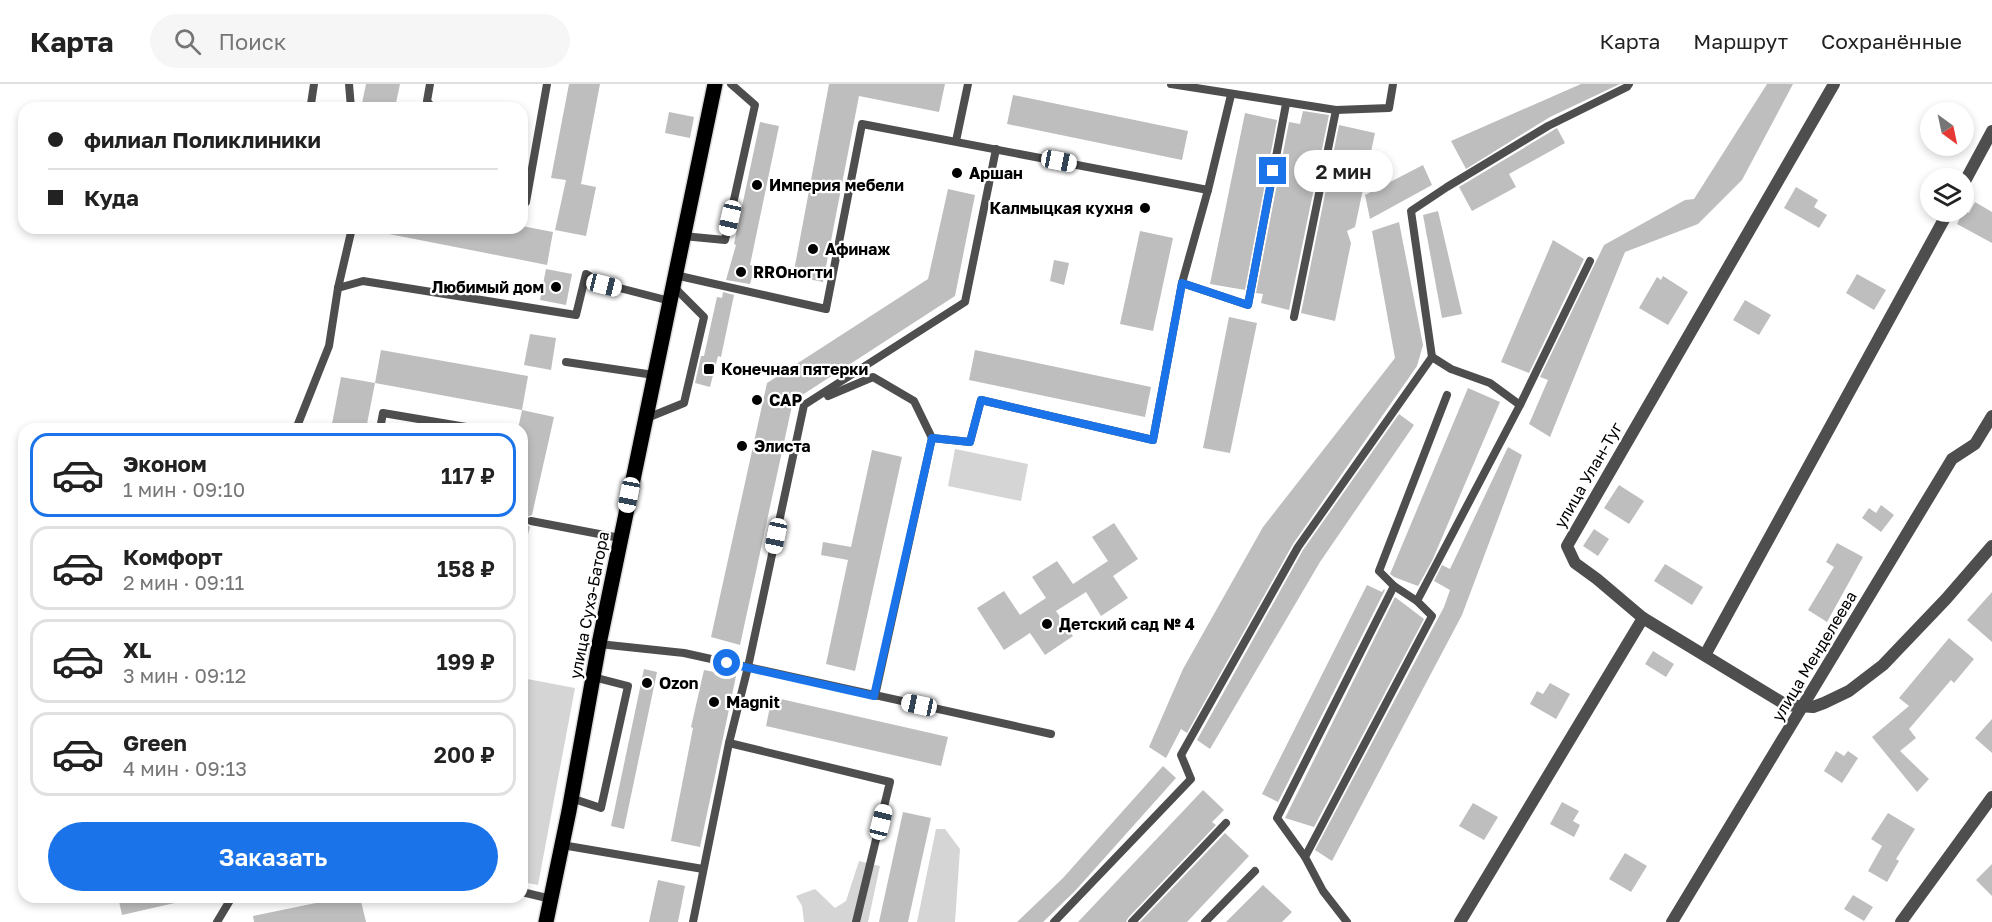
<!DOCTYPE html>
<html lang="ru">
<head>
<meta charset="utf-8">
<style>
  body { margin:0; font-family:"Golos Text",sans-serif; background:#f6f6f6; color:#222; height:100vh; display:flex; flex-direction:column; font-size:22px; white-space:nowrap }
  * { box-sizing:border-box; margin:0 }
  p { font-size:20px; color:#767676 }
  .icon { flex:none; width:33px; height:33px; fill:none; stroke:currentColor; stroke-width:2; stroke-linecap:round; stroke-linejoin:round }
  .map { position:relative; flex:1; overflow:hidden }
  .sheet { position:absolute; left:18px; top:339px; width:510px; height:480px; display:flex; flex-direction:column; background:#fff; border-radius:18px; box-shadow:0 3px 9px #0003 }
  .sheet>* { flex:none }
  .banner { position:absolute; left:18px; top:18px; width:510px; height:132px; border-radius:18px; box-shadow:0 3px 9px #0003; display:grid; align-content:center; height:132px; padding:0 30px; background:#fff }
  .needle { width:39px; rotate:147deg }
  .buttons { position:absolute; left:1920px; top:18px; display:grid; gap:12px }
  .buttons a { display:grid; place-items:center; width:54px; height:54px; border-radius:50%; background:#fff; box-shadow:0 3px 9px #0003; font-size:30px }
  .end { position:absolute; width:27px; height:27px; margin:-14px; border:8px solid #1a73e8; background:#fff; box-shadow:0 0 0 3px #fff }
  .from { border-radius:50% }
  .bubble { position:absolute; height:42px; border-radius:21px; background:#fff; box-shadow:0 3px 9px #0003; font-size:20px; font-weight:600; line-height:42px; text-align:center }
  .car { position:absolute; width:18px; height:36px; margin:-18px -9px; border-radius:8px; box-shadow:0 0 4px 2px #0007; background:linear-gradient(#fff 24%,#345 0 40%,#fff 0 76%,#345 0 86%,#fff 0) }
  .banner b { display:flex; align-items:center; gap:21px; height:57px; font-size:22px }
  .banner b+b { border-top:2px solid #e0e0e0 }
  .banner i { width:15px; height:15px; background:#222 }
  ul { padding:10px 0 0; list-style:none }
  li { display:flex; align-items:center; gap:18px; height:84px; margin:0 12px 9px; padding:0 18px; border:3px solid #e0e0e0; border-radius:18px }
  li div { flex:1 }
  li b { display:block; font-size:22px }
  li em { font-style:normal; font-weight:600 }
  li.on { border-color:#1a73e8 }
  li>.icon { width:54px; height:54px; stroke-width:1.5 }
  .action { display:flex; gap:12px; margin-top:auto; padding:12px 30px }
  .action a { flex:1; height:69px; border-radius:36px; background:#1a73e8; color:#fff; font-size:24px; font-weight:600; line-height:69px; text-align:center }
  header { display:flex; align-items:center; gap:36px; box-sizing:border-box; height:84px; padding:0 30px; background:#fff; border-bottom:2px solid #e0e0e0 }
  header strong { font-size:28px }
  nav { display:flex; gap:33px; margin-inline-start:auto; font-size:21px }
  .search { width:420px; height:54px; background:#f6f6f6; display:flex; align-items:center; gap:15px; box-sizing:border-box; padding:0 21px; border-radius:33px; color:#767676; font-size:22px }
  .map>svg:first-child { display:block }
  .green { fill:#d5d5d5 }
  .building { fill:#bebebe }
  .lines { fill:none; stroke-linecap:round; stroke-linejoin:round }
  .primary-casing { stroke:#dbdbdb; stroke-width:18 }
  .service { stroke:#4e4e4e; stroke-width:8 }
  .minor { stroke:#4e4e4e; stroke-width:12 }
  .primary { stroke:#000; stroke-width:15 }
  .route { stroke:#1a73e8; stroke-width:8 }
  .poi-dot { fill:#000; stroke:#fff; stroke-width:2 }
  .labels { text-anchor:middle; stroke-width:4.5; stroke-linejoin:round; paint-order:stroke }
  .poi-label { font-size:16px; font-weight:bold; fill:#000; stroke:#fff; text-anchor:start }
  .street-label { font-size:16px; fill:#000; stroke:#fff }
</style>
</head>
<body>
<header>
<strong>Карта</strong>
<div class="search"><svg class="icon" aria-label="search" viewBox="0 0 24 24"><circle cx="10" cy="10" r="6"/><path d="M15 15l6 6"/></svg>Поиск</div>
<nav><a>Карта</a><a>Маршрут</a><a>Сохранённые</a></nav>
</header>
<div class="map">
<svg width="1992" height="838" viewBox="0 0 1992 838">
  <rect width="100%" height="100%" fill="#fff"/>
  <g class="green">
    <path d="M955 365 1028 380 1021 417 948 402Z"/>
    <path d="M522 594 575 604 538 801 522 798Z"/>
    <path d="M936 745H945L960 765 955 838H917Z"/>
    <path d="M859 777 880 782 868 838H804L802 822 796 812 815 805 835 824 846 817Z"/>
  </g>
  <g class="building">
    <path d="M366 0H400L395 24H361Z"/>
    <path d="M569 0H600L581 100 596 103 586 152 555 146 566 96 551 94Z"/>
    <path d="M829 0H945L939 28 859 12 823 198 793 192Z"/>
    <path d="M1581 0H1620L1550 33 1466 85 1451 57Z"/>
    <path d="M1767 0H1793L1742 96 1698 140 1625 168 1550 353 1529 340 1548 296 1540 293 1604 161 1685 116 1694 115Z"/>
    <path d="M1013 11 1188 47 1182 76 1007 40Z"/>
    <path d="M1303 27 1329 31 1289 226 1261 219 1263 210 1256 209 1289 38 1300 40Z"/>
    <path d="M669 28 694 33 690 54 665 49Z"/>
    <path d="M1245 29 1277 36 1245 206 1210 200Z"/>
    <path d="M760 38 779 42 750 181 755 182 750 200 726 196 736 161 734 160Z"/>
    <path d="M1339 41 1375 49 1355 143 1347 147 1351 159 1335 237 1301 229Z"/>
    <path d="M1557 44 1565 59 1509 90 1516 103 1472 127 1459 103Z"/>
    <path d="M1423 81 1432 101 1370 135 1365 111Z"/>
    <path d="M1796 103 1818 116 1814 123 1827 131 1819 144 1784 124Z"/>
    <path d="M948 105 975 111 955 212 793 317 740 561 711 553 767 299 928 195Z"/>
    <path d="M1975 118 1992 128V159L1957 140 1964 126 1969 129Z"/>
    <path d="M1438 127 1462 230 1442 234 1423 131Z"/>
    <path d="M1399 138 1423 261 1417 282 1293 460 1187 649 1181 645 1166 674 1149 663 1183 585 1263 443 1395 274 1372 147Z"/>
    <path d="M522 142 553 148 547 181 389 150 390 144H522Z"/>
    <path d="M1140 147 1173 154 1153 247 1120 240Z"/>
    <path d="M1553 156 1584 175 1529 289 1501 278Z"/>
    <path d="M1054 176 1069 179 1064 201 1050 197Z"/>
    <path d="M546 185 572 190 566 221 540 216Z"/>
    <path d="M1857 190 1886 206 1874 226 1846 209Z"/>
    <path d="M1663 192 1688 208 1668 241 1639 224 1657 193 1661 196Z"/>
    <path d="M723 208 734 211 721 273 718 272 710 303 695 299 701 272H704L717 213 722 214Z"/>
    <path d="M1745 216 1771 231 1759 251 1733 236Z"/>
    <path d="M1229 233 1257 239 1230 369 1203 364Z"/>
    <path d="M530 250 556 254 551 286 524 281Z"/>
    <path d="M381 266 528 292 522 326 375 299Z"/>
    <path d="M975 266 1151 303 1145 333 969 296Z"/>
    <path d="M341 293 375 299 366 345H331Z"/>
    <path d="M1468 304 1500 318 1432 477 1418 502 1394 493 1390 490Z"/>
    <path d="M522 326 554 333 532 431 529 432 525 435 526 440 530 443 527 454H522V345H518Z"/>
    <path d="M1399 330 1414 341 1320 478 1210 665 1197 656 1303 466Z"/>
    <path d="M1508 363 1522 371 1462 531 1332 777 1315 766 1444 523 1450 506 1434 497 1442 481 1450 485Z"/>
    <path d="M872 366 902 373 855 587 826 580 848 476 821 471 823 458 851 463Z"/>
    <path d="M1619 401 1644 417 1629 440 1604 424Z"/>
    <path d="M1881 421 1894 431 1881 448 1862 434 1869 424 1876 429Z"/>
    <path d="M1114 439 1138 475 1113 492 1128 514 1101 532 1086 508 1056 527 1073 552 1045 571 1030 549 1004 566 977 524 1004 507 1020 531 1046 514 1032 493 1057 477 1073 500 1108 477 1092 453Z"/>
    <path d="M1594 445 1609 455 1598 472 1583 462Z"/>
    <path d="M1837 459 1863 473 1827 538 1808 526 1834 483 1826 478Z"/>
    <path d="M1665 480 1703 503 1692 521 1654 497Z"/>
    <path d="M1367 501 1382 508 1384 505 1385 506 1278 718 1262 710Z"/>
    <path d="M1992 508V558L1967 536Z"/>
    <path d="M1395 513 1424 535 1314 743 1285 734Z"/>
    <path d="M1949 554 1974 575 1954 599 1951 596 1909 645 1916 654 1900 667 1929 695 1917 708 1872 653 1909 622 1899 614Z"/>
    <path d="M1653 567 1674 580 1666 593 1645 580Z"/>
    <path d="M644 585 657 588 624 745 611 742Z"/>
    <path d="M704 586 736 592 700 763 671 757 693 644 691 643Z"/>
    <path d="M1550 599 1570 610 1556 635 1530 620 1537 607 1543 610Z"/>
    <path d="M772 613 948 653 941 682 766 642Z"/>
    <path d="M1992 635V669L1975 654Z"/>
    <path d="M1836 667 1844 672 1848 667 1858 674 1842 699 1824 687Z"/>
    <path d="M1163 682 1176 694 1075 807 1043 838H1017L1063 794Z"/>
    <path d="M1203 706 1224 726 1212 738 1216 741 1128 834 1126 838H1078Z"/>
    <path d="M1562 718 1579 727 1573 737 1580 741 1574 753 1550 740Z"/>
    <path d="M1473 719 1498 733 1484 756 1459 742Z"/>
    <path d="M903 728 931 734 908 838H879Z"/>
    <path d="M1888 729 1915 745 1896 775 1899 777 1887 798 1868 787 1882 762 1871 755Z"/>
    <path d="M1225 749 1249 772 1187 838H1140Z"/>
    <path d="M1625 769 1647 782 1631 808 1609 795Z"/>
    <path d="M1992 780V812L1976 796Z"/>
    <path d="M658 796 685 802 678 838H649Z"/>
    <path d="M1263 801 1292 828 1282 838H1226Z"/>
    <path d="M1853 811 1873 823 1864 837 1844 825Z"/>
    <path d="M118 813H179V818L122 831Z"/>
    <path d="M345 813H360L366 838H254L253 832Z"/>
  </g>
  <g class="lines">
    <defs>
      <path id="primary" d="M546 838 569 727 599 560 715 0"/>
    </defs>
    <use href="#primary" class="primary-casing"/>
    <g class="service">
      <path d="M349 0 351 24"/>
      <path d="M430 0 427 17 433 24"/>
      <path d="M1171 0 1336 26 1389 24 1393 0"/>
      <path d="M311 20 314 0"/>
      <path d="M956 57 968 0"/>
      <path d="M522 117 526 118 547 0"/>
      <path d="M683 152 725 156 755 21 731 0"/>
      <path d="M675 191 826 225 862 40 1208 106"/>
      <path d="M1182 199 1248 221 1286 20"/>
      <path d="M338 204 363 197 576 231 586 190 604 200 670 217"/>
      <path d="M1294 233 1336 26"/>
      <path d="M566 278 654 291"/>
      <path d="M828 312 873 293 914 317 932 354 970 358 981 316 1153 356 1182 199 1208 106 1231 11"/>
      <path d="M1520 321 1490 299 1451 285 1432 273 1411 127 1447 103 1548 42 1627 3 1629 0"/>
      <path d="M647 334 684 319 704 233 674 203"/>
      <path d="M296 345 329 262 338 204 352 144"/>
      <path d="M380 345 383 329 478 345"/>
      <path d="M531 437 620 454"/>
      <path d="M1417 517 1394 502 1379 487 1447 311"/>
      <path d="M599 560 684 569 1051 650"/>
      <path d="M875 612 932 354"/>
      <path d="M729 659 890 698 856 838"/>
      <path d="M571 714 601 724 628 602 593 593"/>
      <path d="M562 761 703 785"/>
      <path d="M1305 773 1277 734 1394 502"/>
      <path d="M522 808 551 815"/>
      <path d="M217 838 232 813"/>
      <path d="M693 838 729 659 748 583 804 321 965 218 996 65"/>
      <path d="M1054 838 1191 695 1181 671 1298 463 1432 273"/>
      <path d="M1132 838 1226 739"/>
      <path d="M1205 838 1255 787"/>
      <path d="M1347 838 1323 807 1305 773 1432 532 1417 517 1520 321 1590 177"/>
    </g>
    <g class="minor">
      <path d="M1834 0 1567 462 1575 479 1597 495 1643 534 1786 621 1813 623 1824 619 1849 607 1883 581 1946 515 1992 462"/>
      <path d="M1964 99 1992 47"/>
      <path d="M1705 571 1948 128"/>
      <path d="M1460 838 1643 534"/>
      <path d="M1672 838 1952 375 1975 360 1992 332"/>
      <path d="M1901 838 1992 713"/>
    </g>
    <use href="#primary" class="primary"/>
  </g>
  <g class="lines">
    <path class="route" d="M727 579 874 612 932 354 970 358 981 316 1153 356 1182 199 1248 221 1273 87"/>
  </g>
  <g class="poi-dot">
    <circle cx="957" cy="89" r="6"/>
    <circle cx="757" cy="101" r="6"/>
    <circle cx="1145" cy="124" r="6"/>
    <circle cx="813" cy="165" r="6"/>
    <circle cx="741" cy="188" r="6"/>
    <circle cx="556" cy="203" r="6"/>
    <rect x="703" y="279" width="12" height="12" rx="3"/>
    <circle cx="757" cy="316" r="6"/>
    <circle cx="742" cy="362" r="6"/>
    <circle cx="1047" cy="540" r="6"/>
    <circle cx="647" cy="599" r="6"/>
    <circle cx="714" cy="618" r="6"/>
  </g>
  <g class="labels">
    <g class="poi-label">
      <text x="969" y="95">Аршан</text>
      <text x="769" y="107">Империя мебели</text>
      <text x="1133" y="130" text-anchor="end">Калмыцкая кухня</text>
      <text x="825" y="171">Афинаж</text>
      <text x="753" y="194">RROногти</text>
      <text x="544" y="209" text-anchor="end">Любимый дом</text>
      <text x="721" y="291">Конечная пятерки</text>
      <text x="769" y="322">САР</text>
      <text x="754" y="368">Элиста</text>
      <text x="1059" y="546">Детский сад № 4</text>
      <text x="659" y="605">Ozon</text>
      <text x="726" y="624">Magnit</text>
    </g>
    <g class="street-label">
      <text transform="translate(1588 391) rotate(-60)" y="6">улица Улан-Туг</text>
      <text transform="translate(589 521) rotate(-79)" y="6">улица Сухэ-Батора</text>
      <text transform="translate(1814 572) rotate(-59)" y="6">улица Менделеева</text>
    </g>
  </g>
</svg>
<div class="buttons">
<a><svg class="needle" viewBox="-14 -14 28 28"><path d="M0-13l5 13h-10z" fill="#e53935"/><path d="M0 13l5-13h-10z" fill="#767676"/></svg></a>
<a><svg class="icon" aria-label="layers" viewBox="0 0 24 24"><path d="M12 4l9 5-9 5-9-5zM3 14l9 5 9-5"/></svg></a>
</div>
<i class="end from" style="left:727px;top:579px"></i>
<i class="end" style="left:1273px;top:87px"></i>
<div class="bubble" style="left:1294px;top:66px;width:99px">2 мин</div>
<i class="car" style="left:1059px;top:77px;rotate:101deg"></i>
<i class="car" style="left:730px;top:134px;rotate:193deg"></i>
<i class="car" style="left:604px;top:201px;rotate:104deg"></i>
<i class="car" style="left:629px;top:411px;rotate:191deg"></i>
<i class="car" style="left:776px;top:452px;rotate:192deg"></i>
<i class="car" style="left:919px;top:621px;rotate:282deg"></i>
<i class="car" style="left:881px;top:738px;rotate:14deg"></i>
<div class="banner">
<b><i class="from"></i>филиал Поликлиники</b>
<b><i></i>Куда</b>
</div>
<section class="sheet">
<ul>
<li class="on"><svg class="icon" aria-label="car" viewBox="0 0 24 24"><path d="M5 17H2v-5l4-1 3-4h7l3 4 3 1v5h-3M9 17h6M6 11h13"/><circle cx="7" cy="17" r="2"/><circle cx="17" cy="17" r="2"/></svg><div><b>Эконом</b><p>1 мин · 09:10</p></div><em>117 ₽</em></li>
<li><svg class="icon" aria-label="car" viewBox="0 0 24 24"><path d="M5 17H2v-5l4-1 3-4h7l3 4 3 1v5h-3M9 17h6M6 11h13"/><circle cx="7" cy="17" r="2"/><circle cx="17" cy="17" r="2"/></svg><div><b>Комфорт</b><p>2 мин · 09:11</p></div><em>158 ₽</em></li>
<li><svg class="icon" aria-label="car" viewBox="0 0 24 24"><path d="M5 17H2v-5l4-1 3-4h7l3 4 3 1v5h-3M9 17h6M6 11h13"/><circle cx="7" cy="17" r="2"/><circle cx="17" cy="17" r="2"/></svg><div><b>XL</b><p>3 мин · 09:12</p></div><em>199 ₽</em></li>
<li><svg class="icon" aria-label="car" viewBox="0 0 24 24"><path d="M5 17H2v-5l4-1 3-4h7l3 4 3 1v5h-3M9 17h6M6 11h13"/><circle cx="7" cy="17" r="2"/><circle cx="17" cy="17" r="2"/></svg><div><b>Green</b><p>4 мин · 09:13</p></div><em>200 ₽</em></li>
</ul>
<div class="action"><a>Заказать</a></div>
</section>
</div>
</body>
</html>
